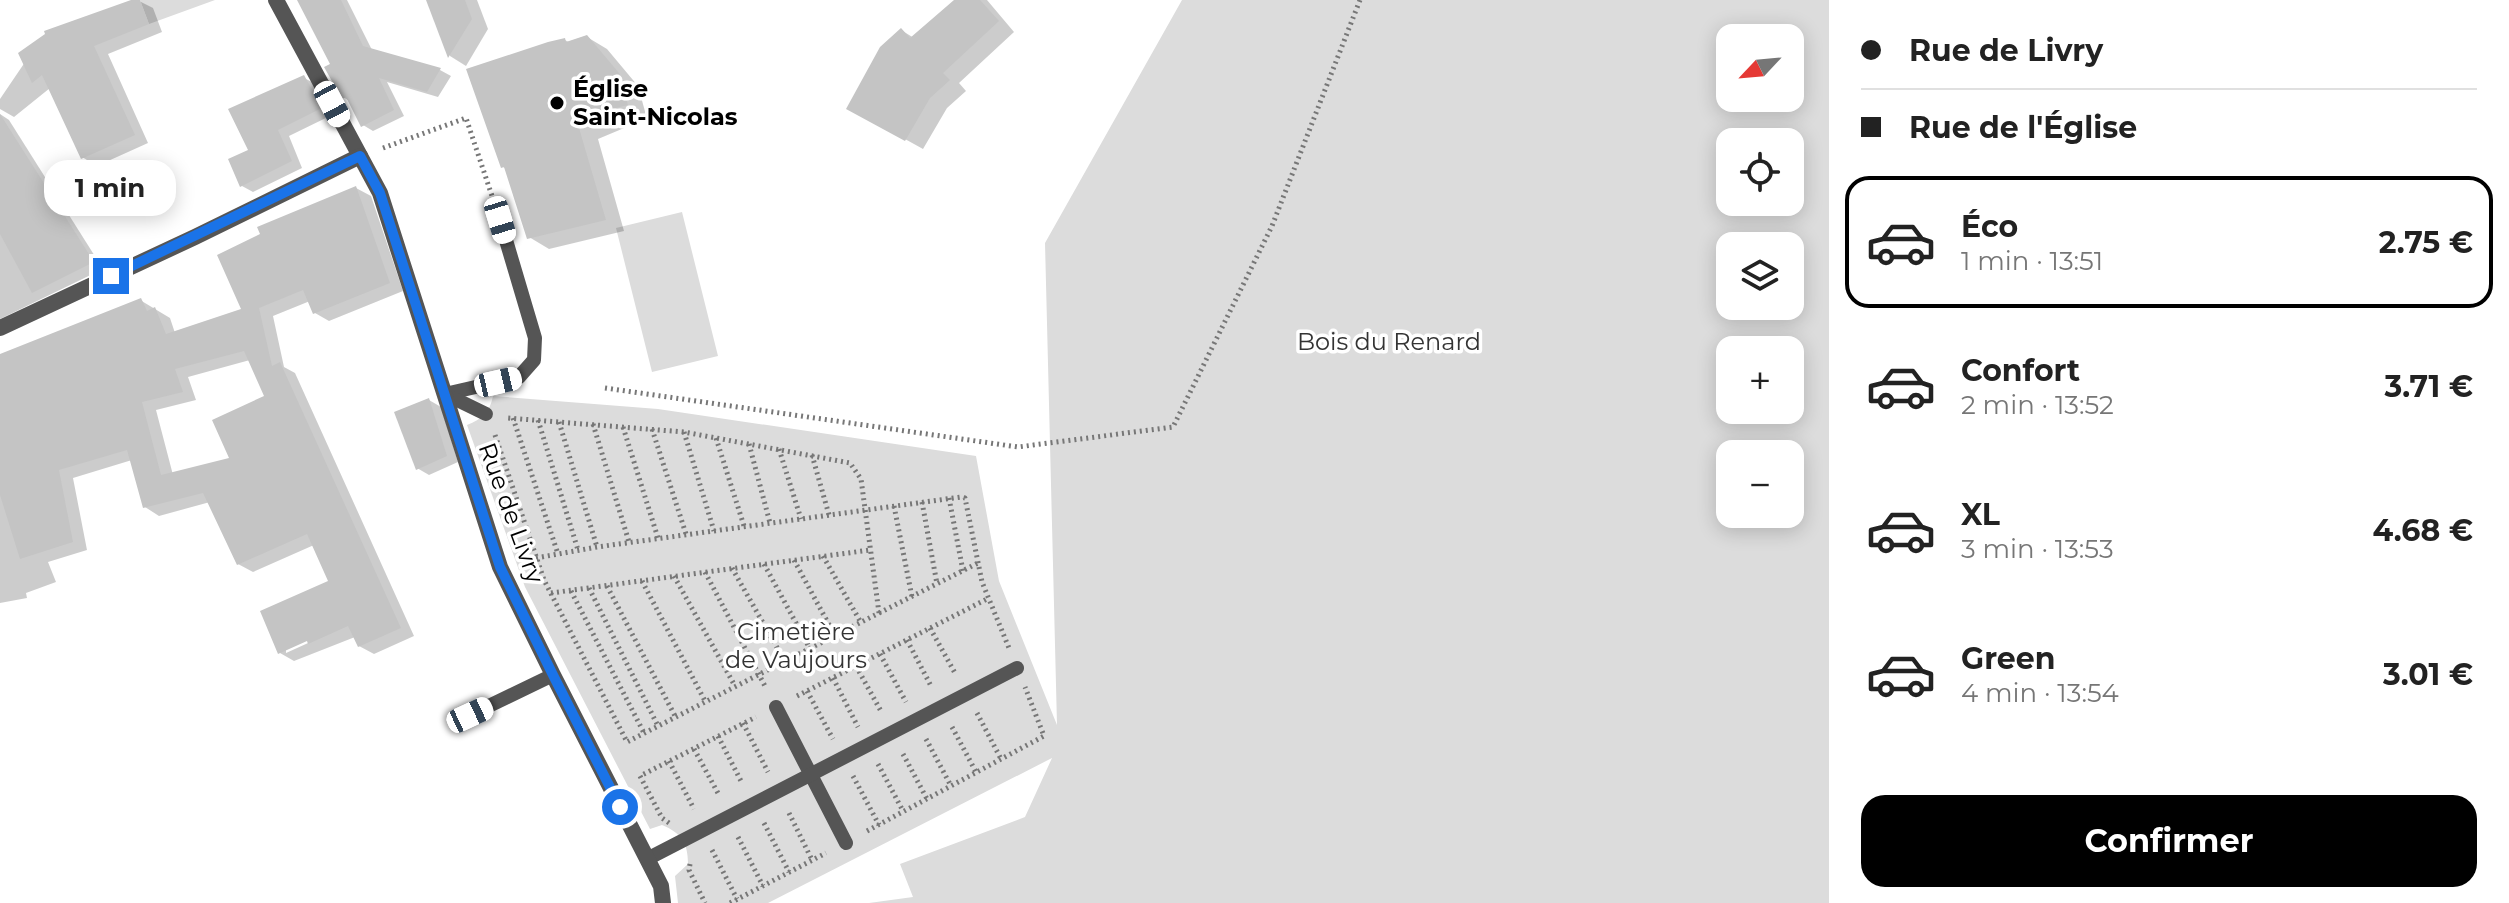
<!DOCTYPE html>
<html lang="fr">
<head>
<meta charset="utf-8">
<style>
  body { margin:0; font-family:Montserrat,sans-serif; background:#f2f2f2; color:#222; height:100vh; display:flex; flex-direction:column; font-size:30px; white-space:nowrap }
  * { box-sizing:border-box; margin:0 }
  p { font-size:26px; color:#767676 }
  .icon { flex:none; width:44px; height:44px; fill:none; stroke:currentColor; stroke-width:2; stroke-linecap:round; stroke-linejoin:round }
  .map { position:relative; flex:1; overflow:hidden }
  .details { display:flex; flex-direction:column; background:#fff; width:680px }
  .details>* { flex:none }
  .hud { display:grid; align-content:center; height:176px; padding:0 32px; background:#fff }
  .needle { width:52px; rotate:244deg }
  .fabs { position:absolute; left:1716px; top:24px; display:grid; gap:16px }
  .fabs a { display:grid; place-items:center; width:88px; height:88px; border-radius:16px; background:#fff; box-shadow:0 4px 20px #0003; font-size:40px }
  .end { position:absolute; width:36px; height:36px; margin:-18px; border:10px solid #1a73e8; background:#fff; box-shadow:0 0 0 4px #fff }
  .from { border-radius:50% }
  .bubble { position:absolute; height:56px; border-radius:24px; background:#fff; box-shadow:0 4px 20px #0003; font-size:26px; font-weight:700; line-height:56px; text-align:center }
  .car { position:absolute; width:24px; height:48px; margin:-24px -12px; border-radius:10px; box-shadow:0 0 6px 2px #0007; background:linear-gradient(#fff 24%,#345 0 40%,#fff 0 76%,#345 0 86%,#fff 0) }
  .hud b { display:flex; align-items:center; gap:28px; height:76px; font-size:30px }
  .hud b+b { border-top:2px solid #e0e0e0 }
  .hud i { width:20px; height:20px; background:#222 }
  ul { padding:0; list-style:none }
  li { display:flex; align-items:center; gap:24px; height:132px; margin:0 16px 12px; padding:0 16px; border:4px solid transparent; border-radius:24px }
  li div { flex:1 }
  li b { display:block; font-size:30px }
  li em { font-style:normal; font-weight:700 }
  li.active { border-color:#000 }
  li>.icon { width:72px; height:72px; stroke-width:1.5 }
  .primary-button { display:flex; gap:16px; margin-top:auto; padding:16px 32px }
  .primary-button a { flex:1; height:92px; border-radius:24px; background:#000; color:#fff; font-size:32px; font-weight:700; line-height:92px; text-align:center }
  main { display:flex; flex:1; min-height:0 }
  .map>svg:first-child { display:block }
  .green { fill:#dcdcdc; fill-rule:evenodd }
  .shadow { fill:#0003; fill-rule:evenodd }
  .building { fill:#c4c4c4; fill-rule:evenodd }
  .lines { fill:none; stroke-linecap:round; stroke-linejoin:round }
  .path { stroke:#777; stroke-width:5; stroke-dasharray:2 4; stroke-linecap:butt }
  .service { stroke:#555; stroke-width:14 }
  .minor { stroke:#555; stroke-width:16 }
  .route { stroke:#1a73e8; stroke-width:10 }
  .poi-dot { fill:#000; stroke:#fff; stroke-width:3 }
  .labels { text-anchor:middle; stroke-width:7; stroke-linejoin:round; paint-order:stroke }
  .poi-label { font-size:24px; font-weight:bold; fill:#000; stroke:#fff; text-anchor:start }
  .park-label { font-size:24px; fill:#333; stroke:#fff }
  .street-label { font-size:24px; fill:#000; stroke:#fff }
</style>
</head>
<body>
<main>
<div class="map">
<svg width="1829" height="903" viewBox="0 0 1829 903">
  <rect width="100%" height="100%" fill="#fff"/>
  <g class="green">
    <path d="M140 0H215L149 24Z"/>
    <path d="M1182 0H1829V903H869L913 897 900 864 1025 817 1052 758 768 903H678L675 876 688 864C688 842 681 833 662 825L650 829 525 587 467 425C482 419 490 412 493 396L658 409 976 456 999 581 1057 725 1045 243ZM1730 38H1790V98H1730ZM1730 142H1790V202H1730ZM1730 246H1790V306H1730ZM1730 350H1790V410H1730ZM1730 454H1790V514H1730Z"/>
    <path d="M682 212 718 356 652 372 616 228Z"/>
  </g>
  <g class="shadow">
    <path d="M137 0 153 8 162 32 108 54 148 143 97 166 82 157 50 88 14 117 0 109V99L40 40Z"/>
    <path d="M300 0H347L372 50 440 70 451 76 438 97 387 82 404 116 373 131 363 125 351 102 343 97 332 65Z"/>
    <path d="M429 0H477L488 29 466 66 450 56Z"/>
    <path d="M957 0H987L1014 32 959 83 966 91 947 108 923 149 849 108 901 30 914 38Z"/>
    <path d="M587 37 607 49 638 86 646 115 627 121 629 126 598 139 624 231 549 249 529 237 507 169 503 167 565 40 570 43Z"/>
    <path d="M304 78 316 84 332 115 289 136 302 168 253 192 242 186 251 151Z"/>
    <path d="M0 114 9 120 103 269 0 319Z"/>
    <path d="M356 188 371 196 403 291 329 321 315 313 310 301 273 316 284 367 295 373 414 636 374 654 359 646 355 637 294 661 280 653 331 582 314 545 253 572 238 564 210 502 159 516 145 507 132 460 73 478 87 550 48 562 56 582 26 593 27 598 0 603V358L140 300 170 318 175 333 243 310ZM250 360 267 397 232 460 173 475 156 410 196 400 188 377ZM315 635 317 639 286 653V648Z"/>
    <path d="M429 400 441 407 458 462 429 475 417 468Z"/>
  </g>
  <g class="building">
    <path d="M131 0H140L149 24 94 46 135 135 81 159 42 75 32 83 18 53 45 34 44 31Z"/>
    <path d="M297 0H341L363 46 441 68 427 92 379 78 394 110 361 127 346 97 342 99 324 67 330 64Z"/>
    <path d="M426 0H465L472 19 448 58Z"/>
    <path d="M954 0H980L999 21 943 73 950 80 930 98 905 141 846 109 880 47 901 28 910 38Z"/>
    <path d="M587 35 619 73 628 105 608 110 610 115 579 128 606 220 527 239 504 167 501 168 466 69 548 42 565 38 566 42Z"/>
    <path d="M304 75 322 108 278 130 292 161 240 187 228 159 248 150 228 109Z"/>
    <path d="M0 114 94 262 32 293 0 234Z"/>
    <path d="M356 186 390 283 313 314 303 290 259 308 272 366 280 362 401 628 358 647 348 626 308 644 307 641 278 654 260 611 328 581 307 534 237 565 203 493 143 508 127 450 59 470 73 542 20 559 0 495V354L141 298 147 311 155 307 166 334 241 309 217 255 260 234 257 227ZM244 351 264 396 212 420 229 458 161 475 142 402 183 392 175 369Z"/>
    <path d="M429 398 447 456 416 470 394 412Z"/>
  </g>
  <g class="lines">
    <g class="path">
      <path d="M383 148 466 118 493 199"/>
      <path d="M605 388 1018 447 1173 427 1272 226 1360 0"/>
      <path d="M513 418 558 554"/>
      <path d="M538 420 578 550"/>
      <path d="M559 422 597 547"/>
      <path d="M593 424 629 542"/>
      <path d="M623 427 658 538"/>
      <path d="M652 429 686 534"/>
      <path d="M684 432 714 531"/>
      <path d="M495 435 544 580 627 742 879 613 861 479 850 463 684 432 508 418"/>
      <path d="M716 438 744 526"/>
      <path d="M749 444 770 523"/>
      <path d="M779 449 801 519"/>
      <path d="M812 455 829 515"/>
      <path d="M949 498 963 571"/>
      <path d="M922 502 937 584"/>
      <path d="M894 506 912 597"/>
      <path d="M823 556 860 621"/>
      <path d="M536 558 597 547 961 497 965 498 982 582 1009 648"/>
      <path d="M794 560 834 634"/>
      <path d="M764 564 809 647"/>
      <path d="M732 568 784 660"/>
      <path d="M705 572 766 688"/>
      <path d="M674 576 735 686"/>
      <path d="M642 581 705 701"/>
      <path d="M607 586 675 716"/>
      <path d="M589 588 658 726"/>
      <path d="M571 591 644 733"/>
      <path d="M551 593 870 550"/>
      <path d="M879 613 978 563"/>
      <path d="M930 628 955 673"/>
      <path d="M907 640 931 686"/>
      <path d="M880 654 906 702"/>
      <path d="M856 666 882 713"/>
      <path d="M833 678 858 727"/>
      <path d="M807 691 833 739"/>
      <path d="M797 696 989 598"/>
      <path d="M977 713 1001 759"/>
      <path d="M743 723 768 772"/>
      <path d="M952 727 976 772"/>
      <path d="M718 736 742 783"/>
      <path d="M926 739 951 786"/>
      <path d="M694 749 719 795"/>
      <path d="M903 754 927 799"/>
      <path d="M669 761 694 809"/>
      <path d="M878 764 903 811"/>
      <path d="M853 776 879 825"/>
      <path d="M789 813 812 860"/>
      <path d="M669 823 662 818 640 776 756 717"/>
      <path d="M764 823 789 872"/>
      <path d="M867 831 1044 736 1025 687"/>
      <path d="M738 837 763 886"/>
      <path d="M712 850 737 899"/>
      <path d="M690 864 689 870 705 903"/>
      <path d="M730 903 826 853"/>
    </g>
    <g class="service">
      <path d="M445 394 519 377 534 360 535 338 500 220"/>
      <path d="M445 394 486 414"/>
      <path d="M776 707 846 843"/>
      <path d="M470 715 553 675"/>
      <path d="M647 859 1017 668"/>
    </g>
    <g class="minor">
      <path d="M276 0 380 193 500 567 553 675 661 886 663 903"/>
      <path d="M0 328 195 237 360 156"/>
    </g>
  </g>
  <g class="lines">
    <path class="route" d="M111 276 360 156 380 193 500 567 553 675 620 807"/>
  </g>
  <circle class="poi-dot" cx="557" cy="103" r="8"/>
  <g class="labels">
    <g class="poi-label">
      <text x="573" y="97">Église<tspan x="573" dy="28">Saint-Nicolas</tspan></text>
    </g>
    <g class="park-label">
      <text x="1389" y="350">Bois du Renard</text>
      <text x="796" y="640">Cimetière<tspan x="796" dy="28">de Vaujours</tspan></text>
    </g>
    <g class="street-label">
      <text transform="translate(511 513) rotate(70)" y="8">Rue de Livry</text>
    </g>
  </g>
</svg>
<div class="fabs">
<a><svg class="needle" viewBox="-14 -14 28 28"><path d="M0-13l5 13h-10z" fill="#e53935"/><path d="M0 13l5-13h-10z" fill="#767676"/></svg></a>
<a><svg class="icon" aria-label="locate" viewBox="0 0 24 24"><circle cx="12" cy="12" r="6"/><path d="M12 2v4M12 18v4M2 12h4M18 12h4"/></svg></a>
<a><svg class="icon" aria-label="layers" viewBox="0 0 24 24"><path d="M12 4l9 5-9 5-9-5zM3 14l9 5 9-5"/></svg></a>
<a>+</a>
<a>−</a>
</div>
<i class="end from" style="left:620px;top:807px"></i>
<i class="end" style="left:111px;top:276px"></i>
<div class="bubble" style="left:44px;top:160px;width:132px">1 min</div>
<i class="car" style="left:332px;top:104px;rotate:152deg"></i>
<i class="car" style="left:500px;top:220px;rotate:163deg"></i>
<i class="car" style="left:498px;top:382px;rotate:77deg"></i>
<i class="car" style="left:470px;top:715px;rotate:65deg"></i>
</div>
<section class="details">
<div class="hud">
<b><i class="from"></i>Rue de Livry</b>
<b><i></i>Rue de l'Église</b>
</div>
<ul>
<li class="active"><svg class="icon" aria-label="car" viewBox="0 0 24 24"><path d="M5 17H2v-5l4-1 3-4h7l3 4 3 1v5h-3M9 17h6M6 11h13"/><circle cx="7" cy="17" r="2"/><circle cx="17" cy="17" r="2"/></svg><div><b>Éco</b><p>1 min · 13:51</p></div><em>2.75 €</em></li>
<li><svg class="icon" aria-label="car" viewBox="0 0 24 24"><path d="M5 17H2v-5l4-1 3-4h7l3 4 3 1v5h-3M9 17h6M6 11h13"/><circle cx="7" cy="17" r="2"/><circle cx="17" cy="17" r="2"/></svg><div><b>Confort</b><p>2 min · 13:52</p></div><em>3.71 €</em></li>
<li><svg class="icon" aria-label="car" viewBox="0 0 24 24"><path d="M5 17H2v-5l4-1 3-4h7l3 4 3 1v5h-3M9 17h6M6 11h13"/><circle cx="7" cy="17" r="2"/><circle cx="17" cy="17" r="2"/></svg><div><b>XL</b><p>3 min · 13:53</p></div><em>4.68 €</em></li>
<li><svg class="icon" aria-label="car" viewBox="0 0 24 24"><path d="M5 17H2v-5l4-1 3-4h7l3 4 3 1v5h-3M9 17h6M6 11h13"/><circle cx="7" cy="17" r="2"/><circle cx="17" cy="17" r="2"/></svg><div><b>Green</b><p>4 min · 13:54</p></div><em>3.01 €</em></li>
</ul>
<div class="primary-button"><a>Confirmer</a></div>
</section>
</main>
</body>
</html>
